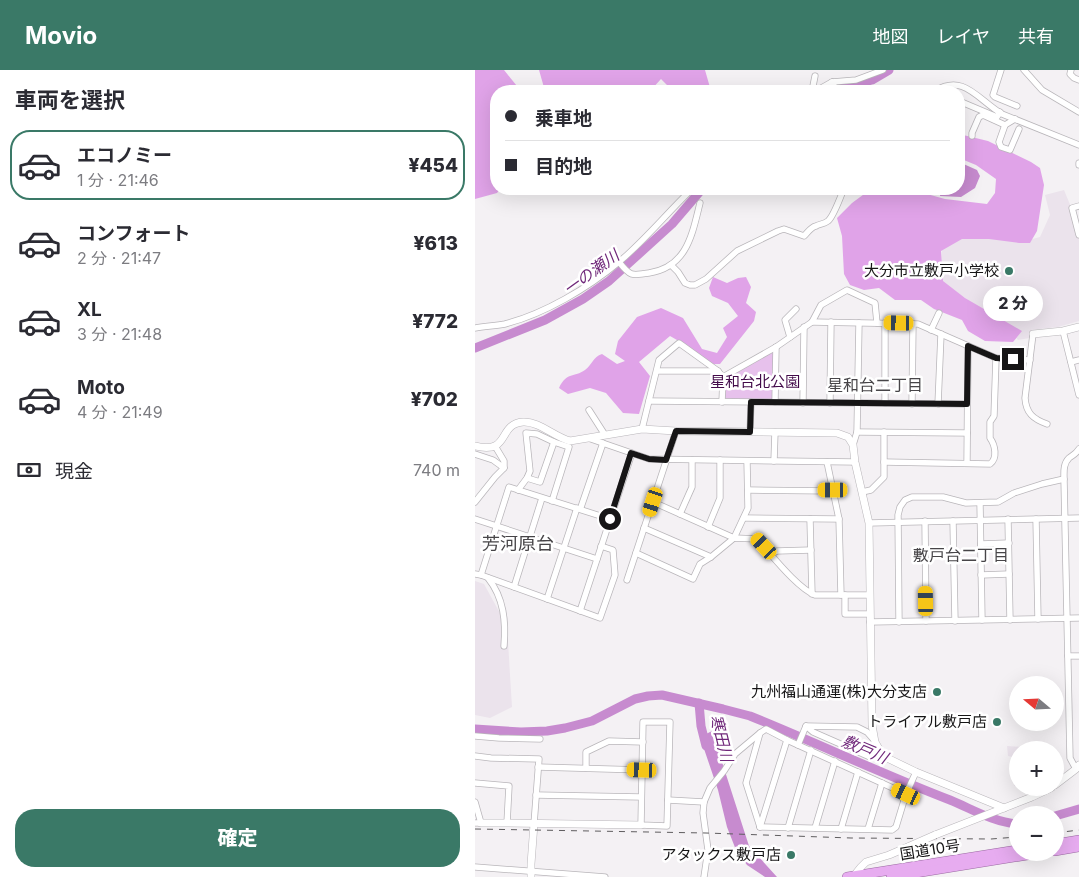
<!DOCTYPE html>
<html lang="ja">
<head>
<meta charset="utf-8">
<style>
  body { margin:0; font-family:Inter,"Noto Sans JP",sans-serif; background:#f2f2f3; color:#2b2b33; height:100vh; display:flex; flex-direction:column; font-size:19px; white-space:nowrap }
  * { box-sizing:border-box; margin:0 }
  p { font-size:16px; color:#7c7c81 }
  .icon { flex:none; width:28px; height:28px; fill:none; stroke:currentColor; stroke-width:2; stroke-linecap:round; stroke-linejoin:round }
  .map { position:relative; flex:1; overflow:hidden }
  .sheet { display:flex; flex-direction:column; background:#fff; width:475px }
  .sheet>* { flex:none }
  .banner { position:absolute; left:15px; top:15px; width:475px; height:110px; border-radius:20px; box-shadow:0 5px 20px #0002; display:grid; align-content:center; height:110px; padding:0 15px; background:#fff }
  .needle { width:32px; rotate:289deg }
  .tools { position:absolute; left:534px; top:606px; display:grid; gap:10px }
  .tools a { display:grid; place-items:center; width:55px; height:55px; border-radius:50%; background:#fff; box-shadow:0 5px 20px #0002; font-size:25px }
  .end { position:absolute; width:22px; height:22px; margin:-11px; border:6px solid #161516; background:#fff; box-shadow:0 0 0 2px #fff }
  .from { border-radius:50% }
  .bubble { position:absolute; height:35px; border-radius:18px; background:#fff; box-shadow:0 5px 20px #0002; font-size:16px; font-weight:800; line-height:35px; text-align:center }
  .car { position:absolute; width:15px; height:30px; margin:-15px -8px; border-radius:6px; box-shadow:0 0 4px 1px #0007; background:linear-gradient(#f5c518 24%,#345 0 40%,#f5c518 0 76%,#345 0 86%,#f5c518 0) }
  .banner b { display:flex; align-items:center; gap:18px; height:48px; font-size:19px }
  .banner b+b { border-top:1px solid #e1e1e2 }
  .banner i { width:12px; height:12px; background:#2b2b33 }
  ul { padding:0; list-style:none }
  li { display:flex; align-items:center; gap:15px; height:70px; margin:0 10px 8px; padding:0 5px; border:2px solid transparent; border-radius:20px }
  li div { flex:1 }
  li b { display:block; font-size:19px }
  li em { font-style:normal; font-weight:800 }
  li.on { border-color:#3a7967 }
  li>.icon { width:45px; height:45px; stroke-width:1.5 }
  h2 { padding:0 15px; font-size:22px; line-height:60px }
  .pay { display:flex; align-items:center; gap:12px; height:55px; padding:0 15px; font-size:19px }
  .pay p { margin-inline-start:auto }
  .button { display:flex; gap:10px; margin-top:auto; padding:10px 15px }
  .button a { flex:1; height:58px; border-radius:20px; background:#3a7967; color:#fff; font-size:20px; font-weight:800; line-height:58px; text-align:center }
  header { display:flex; align-items:center; gap:30px; box-sizing:border-box; height:70px; padding:0 25px; background:#3a7967; color:#fff }
  header strong { font-size:24px }
  nav { display:flex; gap:28px; margin-inline-start:auto; font-size:18px }
  main { display:flex; flex:1; min-height:0 }
  .map>svg:first-child { display:block }
  .built { fill:#ebe3ec }
  .green { fill:#e7c1ec }
  .forest { fill:#e0a3e8 }
  .water { fill:#c78bcf }
  .lines { fill:none; stroke-linecap:round; stroke-linejoin:round }
  .river { stroke:#c78bcf; stroke-width:9 }
  .minor-casing { stroke:#b9b6ba; stroke-width:7 }
  .tertiary-casing { stroke:#b9b6ba; stroke-width:8 }
  .trunk-casing { stroke:#9a6aa1; stroke-width:10 }
  .minor { stroke:#fff; stroke-width:5.5 }
  .tertiary { stroke:#fff; stroke-width:7 }
  .trunk { stroke:#e7acf0; stroke-width:9 }
  .rail { stroke:#5f5d5f; stroke-width:1; stroke-dasharray:6 6; stroke-linecap:butt }
  .tertiary-bridge-casing { stroke:#b9b6ba; stroke-width:8; stroke-linecap:butt }
  .tertiary-bridge { stroke:#fff; stroke-width:7 }
  .route { stroke:#161516; stroke-width:6 }
  .poi-dot { fill:#3a7967; stroke:#fff; stroke-width:2 }
  .labels { text-anchor:middle; stroke-width:5; stroke-linejoin:round; paint-order:stroke }
  .poi-label { font-size:15px; fill:#161516; stroke:#fff; text-anchor:end }
  .park-label { font-size:15px; fill:#430b4a; stroke:#fff }
  .street-label { font-size:15px; fill:#161516; stroke:#fff }
  .water-label { font-size:16px; font-style:italic; fill:#70287a; stroke:#fff }
  .neighbourhood-label { font-size:16px; fill:#474548; stroke:#fff }
  .quarter-label { font-size:18px; fill:#474548; stroke:#fff }
</style>
</head>
<body>
<header>
<strong>Movio</strong>
<nav><a>地図</a><a>レイヤ</a><a>共有</a></nav>
</header>
<main>
<section class="sheet">
<h2>車両を選択</h2>
<ul>
<li class="on"><svg class="icon" aria-label="car" viewBox="0 0 24 24"><path d="M5 17H2v-5l4-1 3-4h7l3 4 3 1v5h-3M9 17h6M6 11h13"/><circle cx="7" cy="17" r="2"/><circle cx="17" cy="17" r="2"/></svg><div><b>エコノミー</b><p>1 分 · 21:46</p></div><em>¥454</em></li>
<li><svg class="icon" aria-label="car" viewBox="0 0 24 24"><path d="M5 17H2v-5l4-1 3-4h7l3 4 3 1v5h-3M9 17h6M6 11h13"/><circle cx="7" cy="17" r="2"/><circle cx="17" cy="17" r="2"/></svg><div><b>コンフォート</b><p>2 分 · 21:47</p></div><em>¥613</em></li>
<li><svg class="icon" aria-label="car" viewBox="0 0 24 24"><path d="M5 17H2v-5l4-1 3-4h7l3 4 3 1v5h-3M9 17h6M6 11h13"/><circle cx="7" cy="17" r="2"/><circle cx="17" cy="17" r="2"/></svg><div><b>XL</b><p>3 分 · 21:48</p></div><em>¥772</em></li>
<li><svg class="icon" aria-label="car" viewBox="0 0 24 24"><path d="M5 17H2v-5l4-1 3-4h7l3 4 3 1v5h-3M9 17h6M6 11h13"/><circle cx="7" cy="17" r="2"/><circle cx="17" cy="17" r="2"/></svg><div><b>Moto</b><p>4 分 · 21:49</p></div><em>¥702</em></li>
</ul>
<div class="pay"><svg class="icon" aria-label="cash" viewBox="0 0 24 24"><path d="M3 7h18v10H3z"/><circle cx="12" cy="12" r="2"/></svg>現金<p>740 m</p></div>
<div class="button"><a>確定</a></div>
</section>
<div class="map">
<svg width="604" height="807" viewBox="0 0 604 807">
  <rect width="100%" height="100%" fill="#f4f1f4"/>
  <g class="built">
    <path d="M589 120 596 137 604 170V251L583 257 556 260 555 268 543 270 536 261 465 210 467 177 482 165 550 171 565 167 575 145 570 125Z"/>
    <path d="M0 511 9 514 32 556 37 637 15 648 0 645Z"/>
    <path d="M532 676 547 677 548 680H542V716H539L538 687 533 686Z"/>
  </g>
  <path class="green" d="M297 282 299 283 298 328 296 330 252 329 250 328V310L252 308Z"/>
  <g class="forest">
    <path d="M0 0H29L46 21H21V119H25L22 123 0 129Z"/>
    <path d="M64 0H230L236 21H198L186 9 175 21H70Z"/>
    <path d="M484 64 513 71 556 92 565 98 569 115 562 161 555 173H544L514 169H487L466 181 468 211 490 228 547 261 538 272 510 271 493 261 487 250 459 239 446 230H420L404 218 389 220 375 215 369 204 367 166 362 148 377 133 396 119H434L470 129 512 134 520 123 521 109 501 95 484 88Z"/>
    <path d="M238 207 252 213 263 208 271 207 276 217 271 233 281 242 279 251 245 294H238L209 274 195 266 164 292 175 306 164 344 148 343 131 323 115 318 93 324 84 318C92 301 99 308 110 300 117 295 118 287 127 284L142 294 150 291 140 284 143 271 162 247 186 238 208 248 227 279 242 283 252 267 248 258 263 246 253 233 237 226 234 218Z"/>
  </g>
  <g class="water">
    <path d="M484 92 502 100 505 106 500 118 486 127 465 126 466 119H484Z"/>
    <path d="M239 660 247 692 274 776 302 807H290L272 795 261 780 252 757 243 720 225 667Z"/>
  </g>
  <g class="lines">
    <g class="river">
      <path d="M356 21 397 10 414 0"/>
      <path d="M0 278 70 250 108 229 134 211 197 154 227 119"/>
      <path d="M224 633 226 656 231 676"/>
      <path d="M0 659 46 662 72 661 90 658 117 651 160 629 173 626 187 625 248 639 275 646C342 673 407 704 475 730 497 739 518 752 542 754"/>
      <path d="M580 746 604 739"/>
    </g>
    <defs>
      <g id="minor">
        <path d="M526 0 518 25 520 27 542 36"/>
        <path d="M549 0 567 20 604 42"/>
        <path d="M596 0 595 4 599 8 604 10"/>
        <path d="M357 12 362 21"/>
        <path d="M337 21 340 6"/>
        <path d="M341 21 357 12 381 10 408 0"/>
        <path d="M460 21C489 3 503 30 527 44L604 75"/>
        <path d="M484 31 522 47 525 42"/>
        <path d="M540 49 530 55 524 72 526 77 535 80 544 59"/>
        <path d="M497 66V63L504 47 508 45 530 55"/>
        <path d="M604 93V95"/>
        <path d="M347 119H349"/>
        <path d="M443 119 448 121"/>
        <path d="M604 136 597 138 604 165"/>
        <path d="M144 192C155 206 156 206 174 203 212 197 217 165 225 133"/>
        <path d="M196 195 203 202 210 213 215 215H220L231 209 262 181 303 161 309 159 329 166C333 162 336 157 341 156 345 154 349 154 353 151 359 146 365 127 369 119"/>
        <path d="M337 252 443 254 521 288 555 290"/>
        <path d="M0 258C10 256 20 256 30 254 69 244 113 218 144 192 170 170 192 143 217 119"/>
        <path d="M456 260 464 243"/>
        <path d="M588 261 604 325"/>
        <path d="M558 264 550 328C551 343 558 349 572 354"/>
        <path d="M315 267 310 250 321 239"/>
        <path d="M596 292 604 290"/>
        <path d="M182 301H243"/>
        <path d="M248 307 301 277 337 252 346 235 372 220 400 233 402 253"/>
        <path d="M174 331 492 334"/>
        <path d="M300 332 301 277"/>
        <path d="M328 333 329 257"/>
        <path d="M355 333 356 252"/>
        <path d="M410 333V253"/>
        <path d="M437 334 438 254"/>
        <path d="M463 334 466 264"/>
        <path d="M114 340 130 365"/>
        <path d="M167 359 184 290 204 273 243 301 248 307 247 332"/>
        <path d="M275 362 276 332"/>
        <path d="M382 362 492 363"/>
        <path d="M113 368 174 389 380 392"/>
        <path d="M378 375 382 362 384 253"/>
        <path d="M0 384 18 390 29 398"/>
        <path d="M299 391 300 362"/>
        <path d="M352 392 364 449 366 525"/>
        <path d="M409 392 515 394C523 388 520 375 515 368V352L519 346 521 288"/>
        <path d="M492 393 493 276"/>
        <path d="M52 408 65 412 79 372"/>
        <path d="M43 420 52 408 55 401 51 363 62 364 79 372 94 377 77 431"/>
        <path d="M273 420 358 421"/>
        <path d="M387 422 396 420 409 407V362"/>
        <path d="M0 432 20 407 29 398V391L20 376"/>
        <path d="M178 432 259 468 273 438 272 391"/>
        <path d="M505 433 507 550"/>
        <path d="M106 437 128 373"/>
        <path d="M205 444 217 417V390"/>
        <path d="M269 448 364 449"/>
        <path d="M0 449 122 489"/>
        <path d="M335 449 337 524"/>
        <path d="M533 449 535 550"/>
        <path d="M561 449 563 549"/>
        <path d="M450 451 451 551"/>
        <path d="M478 451 480 551"/>
        <path d="M394 453 604 448"/>
        <path d="M233 457 245 428V390"/>
        <path d="M169 458 236 487"/>
        <path d="M506 474 534 473"/>
        <path d="M161 483 218 509 225 494 236 487 259 468 282 469C296 484 322 518 340 525H395"/>
        <path d="M296 484 302 481 336 480"/>
        <path d="M0 504 6 505 125 548 140 505 138 480 126 476"/>
        <path d="M6 505 34 417 135 449"/>
        <path d="M506 505 534 504"/>
        <path d="M13 508C29 528 31 552 29 576"/>
        <path d="M152 510 201 361"/>
        <path d="M39 517 67 428"/>
        <path d="M370 525V544H395"/>
        <path d="M72 529 102 438"/>
        <path d="M105 541 157 383"/>
        <path d="M395 552 604 548"/>
        <path d="M424 552 423 445 425 437 430 430 437 427H468L491 433 523 432 539 423 567 414 589 409"/>
        <path d="M593 586H604"/>
        <path d="M168 652H195L192 756 166 755Z"/>
        <path d="M331 656 338 662 395 687 403 684 408 686"/>
        <path d="M0 666 24 668 65 669"/>
        <path d="M323 675 331 656 382 657 392 662 399 670"/>
        <path d="M0 686 16 688 64 689 59 754"/>
        <path d="M63 697 167 700"/>
        <path d="M111 698V682L134 671 168 672"/>
        <path d="M601 699 595 688 589 409C589 402 588 394 594 388 598 385 601 384 604 379"/>
        <path d="M0 713 34 716 32 753"/>
        <path d="M61 725 166 727"/>
        <path d="M193 730 229 732"/>
        <path d="M0 732 6 753H0"/>
        <path d="M285 757 271 713 285 663 291 659 312 670 431 724"/>
        <path d="M285 757 417 760 421 757 431 724 441 702"/>
        <path d="M285 757 312 670"/>
        <path d="M313 758 336 680"/>
        <path d="M340 758 360 691"/>
        <path d="M366 759 383 702"/>
        <path d="M393 759 407 713"/>
        <path d="M0 797 130 807"/>
        <path d="M229 807 233 780 228 743 229 732 235 718 249 701 260 684 285 663"/>
      </g>
      <g id="tertiary">
        <path d="M558 264 588 261 604 257"/>
        <path d="M0 376C36 385 22 354 48 352 64 351 79 367 95 371L167 359 201 361 362 363 373 367 378 375 380 392 394 453 397 655 400 672 408 686 441 702 529 738"/>
        <path d="M580 715 601 699 604 695"/>
        <path d="M6 753H32L166 755"/>
        <path d="M460 765 557 727 576 718"/>
        <path d="M56 807V794L59 754"/>
        <path d="M378 807 386 797 391 792 414 785 435 776"/>
      </g>
      <g id="trunk">
        <path d="M580 774 604 770"/>
        <path d="M580 781 604 777"/>
        <path d="M372 807 542 780"/>
        <path d="M416 807 571 782"/>
      </g>
    </defs>
    <use href="#minor" class="minor-casing"/>
    <use href="#tertiary" class="tertiary-casing"/>
    <use href="#trunk" class="trunk-casing"/>
    <use href="#minor" class="minor"/>
    <use href="#tertiary" class="tertiary"/>
    <use href="#trunk" class="trunk"/>
    <g class="rail">
      <path d="M0 759 231 763 376 768 516 769 542 767"/>
      <path d="M580 763 604 760"/>
    </g>
    <defs>
      <path id="tertiary-bridge" d="M435 776 460 765"/>
    </defs>
    <use href="#tertiary-bridge" class="tertiary-bridge-casing"/>
    <use href="#tertiary-bridge" class="tertiary-bridge"/>
  </g>
  <g class="lines">
    <path class="route" d="M135 449 156 383 174 389 191 390 201 361 275 362 276 332 492 334 493 276 521 288 538 289"/>
  </g>
  <g class="poi-dot">
    <circle cx="534" cy="201" r="5"/>
    <circle cx="462" cy="622" r="5"/>
    <circle cx="522" cy="652" r="5"/>
    <circle cx="316" cy="785" r="5"/>
  </g>
  <g class="labels">
    <g class="poi-label">
      <text x="524" y="206">大分市立敷戸小学校</text>
      <text x="452" y="627">九州福山通運(株)大分支店</text>
      <text x="512" y="657">トライアル敷戸店</text>
      <text x="306" y="790">アタックス敷戸店</text>
    </g>
    <g class="park-label">
      <text x="280" y="317">星和台北公園</text>
    </g>
    <g class="street-label">
      <text transform="translate(455 780) rotate(-9)" y="5">国道10号</text>
    </g>
    <g class="water-label">
      <text transform="translate(116 202) rotate(-36)" y="6">一の瀬川</text>
      <text transform="translate(247 668) rotate(76)" y="6">寒田川</text>
      <text transform="translate(390 679) rotate(23)" y="6">敷戸川</text>
    </g>
    <g class="neighbourhood-label">
      <text x="400" y="321">星和台二丁目</text>
      <text x="486" y="491">敷戸台二丁目</text>
    </g>
    <g class="quarter-label">
      <text x="43" y="480">芳河原台</text>
    </g>
  </g>
</svg>
<div class="tools">
<a><svg class="needle" viewBox="-14 -14 28 28"><path d="M0-13l5 13h-10z" fill="#e53935"/><path d="M0 13l5-13h-10z" fill="#7c7c81"/></svg></a>
<a>+</a>
<a>−</a>
</div>
<i class="end from" style="left:135px;top:449px"></i>
<i class="end" style="left:538px;top:289px"></i>
<div class="bubble" style="left:508px;top:216px;width:60px">2 分</div>
<i class="car" style="left:424px;top:253px;rotate:271deg"></i>
<i class="car" style="left:358px;top:420px;rotate:270deg"></i>
<i class="car" style="left:178px;top:432px;rotate:198deg"></i>
<i class="car" style="left:289px;top:476px;rotate:317deg"></i>
<i class="car" style="left:451px;top:531px;rotate:359deg"></i>
<i class="car" style="left:167px;top:700px;rotate:272deg"></i>
<i class="car" style="left:431px;top:724px;rotate:295deg"></i>
<div class="banner">
<b><i class="from"></i>乗車地</b>
<b><i></i>目的地</b>
</div>
</div>
</main>
</body>
</html>
